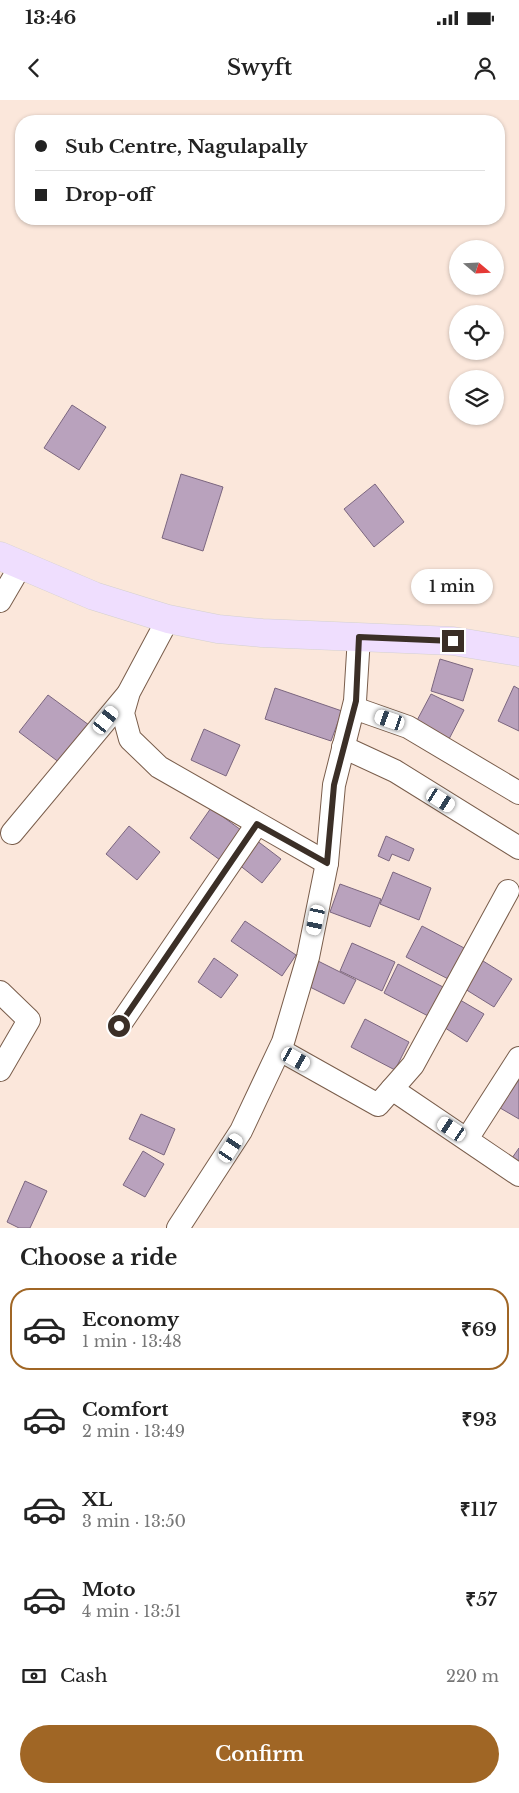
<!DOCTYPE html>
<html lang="en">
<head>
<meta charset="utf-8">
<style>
  body { margin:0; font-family:"Libre Baskerville",serif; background:#f6f6f6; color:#222; height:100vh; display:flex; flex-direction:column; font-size:19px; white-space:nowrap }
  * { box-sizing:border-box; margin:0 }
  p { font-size:16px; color:#767676 }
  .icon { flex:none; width:28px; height:28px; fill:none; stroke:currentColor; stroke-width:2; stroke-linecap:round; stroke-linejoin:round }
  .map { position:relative; height:1128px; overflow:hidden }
  .drawer { display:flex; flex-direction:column; background:#fff; flex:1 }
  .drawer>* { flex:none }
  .guide { position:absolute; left:15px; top:15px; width:490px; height:110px; border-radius:20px; box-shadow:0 1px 4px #0004; display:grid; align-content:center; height:110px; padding:0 20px; background:#fff }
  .needle { width:32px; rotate:109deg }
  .fabs { position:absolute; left:449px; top:140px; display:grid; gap:10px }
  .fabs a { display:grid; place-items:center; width:55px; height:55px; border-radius:50%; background:#fff; box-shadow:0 1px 4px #0004; font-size:25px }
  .end { position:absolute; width:22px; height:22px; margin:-11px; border:6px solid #3b2f27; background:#fff; box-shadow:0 0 0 2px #fff }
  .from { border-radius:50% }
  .bubble { position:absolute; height:35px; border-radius:18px; background:#fff; box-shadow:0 1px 4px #0004; font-size:16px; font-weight:600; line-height:35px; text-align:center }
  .car { position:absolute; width:15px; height:30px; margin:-15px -8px; border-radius:6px; box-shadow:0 0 4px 1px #0007; background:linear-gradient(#fff 24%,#345 0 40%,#fff 0 76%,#345 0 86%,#fff 0) }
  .guide b { display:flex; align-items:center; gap:18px; height:48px; font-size:19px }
  .guide b+b { border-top:1px solid #e0e0e0 }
  .guide i { width:12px; height:12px; background:#222 }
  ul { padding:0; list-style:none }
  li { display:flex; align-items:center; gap:15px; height:82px; margin:0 10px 8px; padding:0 10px; border:2px solid transparent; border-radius:20px }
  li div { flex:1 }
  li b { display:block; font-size:19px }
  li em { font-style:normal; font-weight:600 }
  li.on { border-color:#a06625 }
  li>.icon { width:45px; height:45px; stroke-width:1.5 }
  h2 { padding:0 20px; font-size:22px; line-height:60px }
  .pay { display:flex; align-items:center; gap:12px; height:55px; padding:0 20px; font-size:19px }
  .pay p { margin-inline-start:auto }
  .button { display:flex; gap:10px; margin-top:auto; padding:10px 20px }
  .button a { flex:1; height:58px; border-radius:30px; background:#a06625; color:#fff; font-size:20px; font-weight:600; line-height:58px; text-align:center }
  .status { display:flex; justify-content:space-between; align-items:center; height:35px; padding:0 25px; background:#fff; direction:ltr }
  .status svg { height:14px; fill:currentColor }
  header { display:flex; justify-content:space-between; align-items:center; height:65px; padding:0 20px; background:#fff; font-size:22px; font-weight:600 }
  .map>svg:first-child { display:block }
  .building { fill:#b9a2bd; stroke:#7b667f }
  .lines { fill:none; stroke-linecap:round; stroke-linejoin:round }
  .minor-casing { stroke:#795d4b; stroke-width:24 }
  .major-casing { stroke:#d4d1cf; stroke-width:29 }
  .minor { stroke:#fff; stroke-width:22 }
  .major { stroke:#efdefe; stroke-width:28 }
  .route { stroke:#3b2f27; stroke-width:6 }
</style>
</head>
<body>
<div class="status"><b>13:46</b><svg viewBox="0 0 49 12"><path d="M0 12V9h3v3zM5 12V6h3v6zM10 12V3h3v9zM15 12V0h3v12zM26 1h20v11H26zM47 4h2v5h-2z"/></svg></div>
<header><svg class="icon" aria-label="back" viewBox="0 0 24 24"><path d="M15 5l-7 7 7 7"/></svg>Swyft<svg class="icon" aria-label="person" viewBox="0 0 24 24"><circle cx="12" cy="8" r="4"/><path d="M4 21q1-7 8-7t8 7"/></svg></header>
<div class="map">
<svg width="519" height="1128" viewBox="0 0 519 1128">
  <rect width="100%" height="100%" fill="#fbe7db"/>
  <g class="building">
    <path d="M72 305 106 327 79 370 44 348Z"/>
    <path d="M181 374 223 387 203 451 162 438Z"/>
    <path d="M375 384 404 422 374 447 344 409Z"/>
    <path d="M440 559 473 569 463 601 431 591Z"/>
    <path d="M514 586 519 589V631L498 621Z"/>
    <path d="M275 588 342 611 331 641 265 619Z"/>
    <path d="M431 594 464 610 447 643 414 626Z"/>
    <path d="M48 595 89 625 60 663 19 632Z"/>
    <path d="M204 629 240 645 226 676 191 660Z"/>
    <path d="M211 708 241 730 220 760 190 738Z"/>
    <path d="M129 726 160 752 137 780 106 754Z"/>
    <path d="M386 736 414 749 409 761 392 754 389 761 378 756Z"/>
    <path d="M256 740 281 759 262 783 238 764Z"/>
    <path d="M393 772 431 788 419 820 380 804Z"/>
    <path d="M340 784 381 799 370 827 330 812Z"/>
    <path d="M245 821 296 855 282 876 231 841Z"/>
    <path d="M422 826 468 850 452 881 406 857Z"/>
    <path d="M352 843 395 862 382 891 340 871Z"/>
    <path d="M475 856 512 879 494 907 457 884Z"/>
    <path d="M214 858 238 875 221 898 198 882Z"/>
    <path d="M318 861 356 880 344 904 306 885Z"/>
    <path d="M398 864 445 888 430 917 384 893Z"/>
    <path d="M455 897 484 914 467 942 439 924Z"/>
    <path d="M365 919 409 942 395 970 351 947Z"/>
    <path d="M512 976 519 980V1019L495 1005Z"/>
    <path d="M141 1014 175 1029 164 1055 129 1039Z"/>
    <path d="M519 1048V1062L512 1058Z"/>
    <path d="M143 1051 164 1064 145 1097 123 1085Z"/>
    <path d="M25 1081 47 1091 30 1128H19L7 1122Z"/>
  </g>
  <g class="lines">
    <defs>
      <g id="minor">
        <path d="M0 501 21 465"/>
        <path d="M168 519 129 592 123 613 130 639 159 667 327 763"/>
        <path d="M354 608 408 627 519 693"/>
        <path d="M343 647 395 671 519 748"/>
        <path d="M12 733 127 595"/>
        <path d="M0 892 29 920 0 970"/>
        <path d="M119 926 257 724"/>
        <path d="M280 950 378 1005 413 965 508 791"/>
        <path d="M392 989 519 1075"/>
        <path d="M467 1039 519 958"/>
        <path d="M178 1128 241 1031 283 942 308 857 327 763 334 685 355 601 359 537"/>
      </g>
      <path id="major" d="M0 456 94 496 168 519 218 529 262 533 453 541 519 552"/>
    </defs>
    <use href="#minor" class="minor-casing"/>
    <use href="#major" class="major-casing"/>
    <use href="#minor" class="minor"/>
    <use href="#major" class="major"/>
  </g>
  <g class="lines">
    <path class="route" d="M119 926 257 724 327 763 334 685 356 601 359 537 453 541"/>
  </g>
</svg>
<div class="fabs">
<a><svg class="needle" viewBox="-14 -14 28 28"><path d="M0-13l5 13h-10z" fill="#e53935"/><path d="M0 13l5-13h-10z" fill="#767676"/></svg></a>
<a><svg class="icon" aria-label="locate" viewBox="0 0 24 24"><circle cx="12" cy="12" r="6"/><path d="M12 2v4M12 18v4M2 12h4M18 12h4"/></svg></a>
<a><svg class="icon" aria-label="layers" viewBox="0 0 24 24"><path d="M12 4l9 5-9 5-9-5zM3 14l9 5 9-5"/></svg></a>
</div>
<i class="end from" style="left:119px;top:926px"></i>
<i class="end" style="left:453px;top:541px"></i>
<div class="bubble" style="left:411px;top:469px;width:82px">1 min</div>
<i class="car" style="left:106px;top:620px;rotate:39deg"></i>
<i class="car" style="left:390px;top:620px;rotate:289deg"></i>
<i class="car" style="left:441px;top:700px;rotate:122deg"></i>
<i class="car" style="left:316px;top:820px;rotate:192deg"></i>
<i class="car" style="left:296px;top:959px;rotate:119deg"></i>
<i class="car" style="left:452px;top:1029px;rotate:304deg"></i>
<i class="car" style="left:231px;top:1048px;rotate:33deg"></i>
<div class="guide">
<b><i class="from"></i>Sub Centre, Nagulapally</b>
<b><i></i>Drop-off</b>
</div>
</div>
<section class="drawer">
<h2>Choose a ride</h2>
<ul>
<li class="on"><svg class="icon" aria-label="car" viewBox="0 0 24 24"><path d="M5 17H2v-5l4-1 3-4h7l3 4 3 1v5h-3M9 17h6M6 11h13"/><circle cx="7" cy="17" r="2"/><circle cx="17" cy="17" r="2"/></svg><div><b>Economy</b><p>1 min · 13:48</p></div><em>₹69</em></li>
<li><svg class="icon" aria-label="car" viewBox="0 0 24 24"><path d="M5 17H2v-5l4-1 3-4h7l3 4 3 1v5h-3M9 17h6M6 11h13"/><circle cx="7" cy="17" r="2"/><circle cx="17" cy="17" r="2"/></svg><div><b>Comfort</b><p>2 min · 13:49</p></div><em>₹93</em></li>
<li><svg class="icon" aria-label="car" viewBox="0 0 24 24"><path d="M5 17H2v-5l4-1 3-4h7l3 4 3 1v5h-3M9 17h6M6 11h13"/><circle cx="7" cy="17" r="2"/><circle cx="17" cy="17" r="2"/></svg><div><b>XL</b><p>3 min · 13:50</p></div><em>₹117</em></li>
<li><svg class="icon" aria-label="car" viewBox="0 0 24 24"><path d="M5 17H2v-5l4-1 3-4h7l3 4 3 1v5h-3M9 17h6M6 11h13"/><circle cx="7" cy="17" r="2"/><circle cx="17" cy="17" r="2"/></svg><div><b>Moto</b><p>4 min · 13:51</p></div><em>₹57</em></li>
</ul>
<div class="pay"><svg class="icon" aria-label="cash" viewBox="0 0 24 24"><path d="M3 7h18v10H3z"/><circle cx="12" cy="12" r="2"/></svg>Cash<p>220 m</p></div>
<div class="button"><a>Confirm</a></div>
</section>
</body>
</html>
